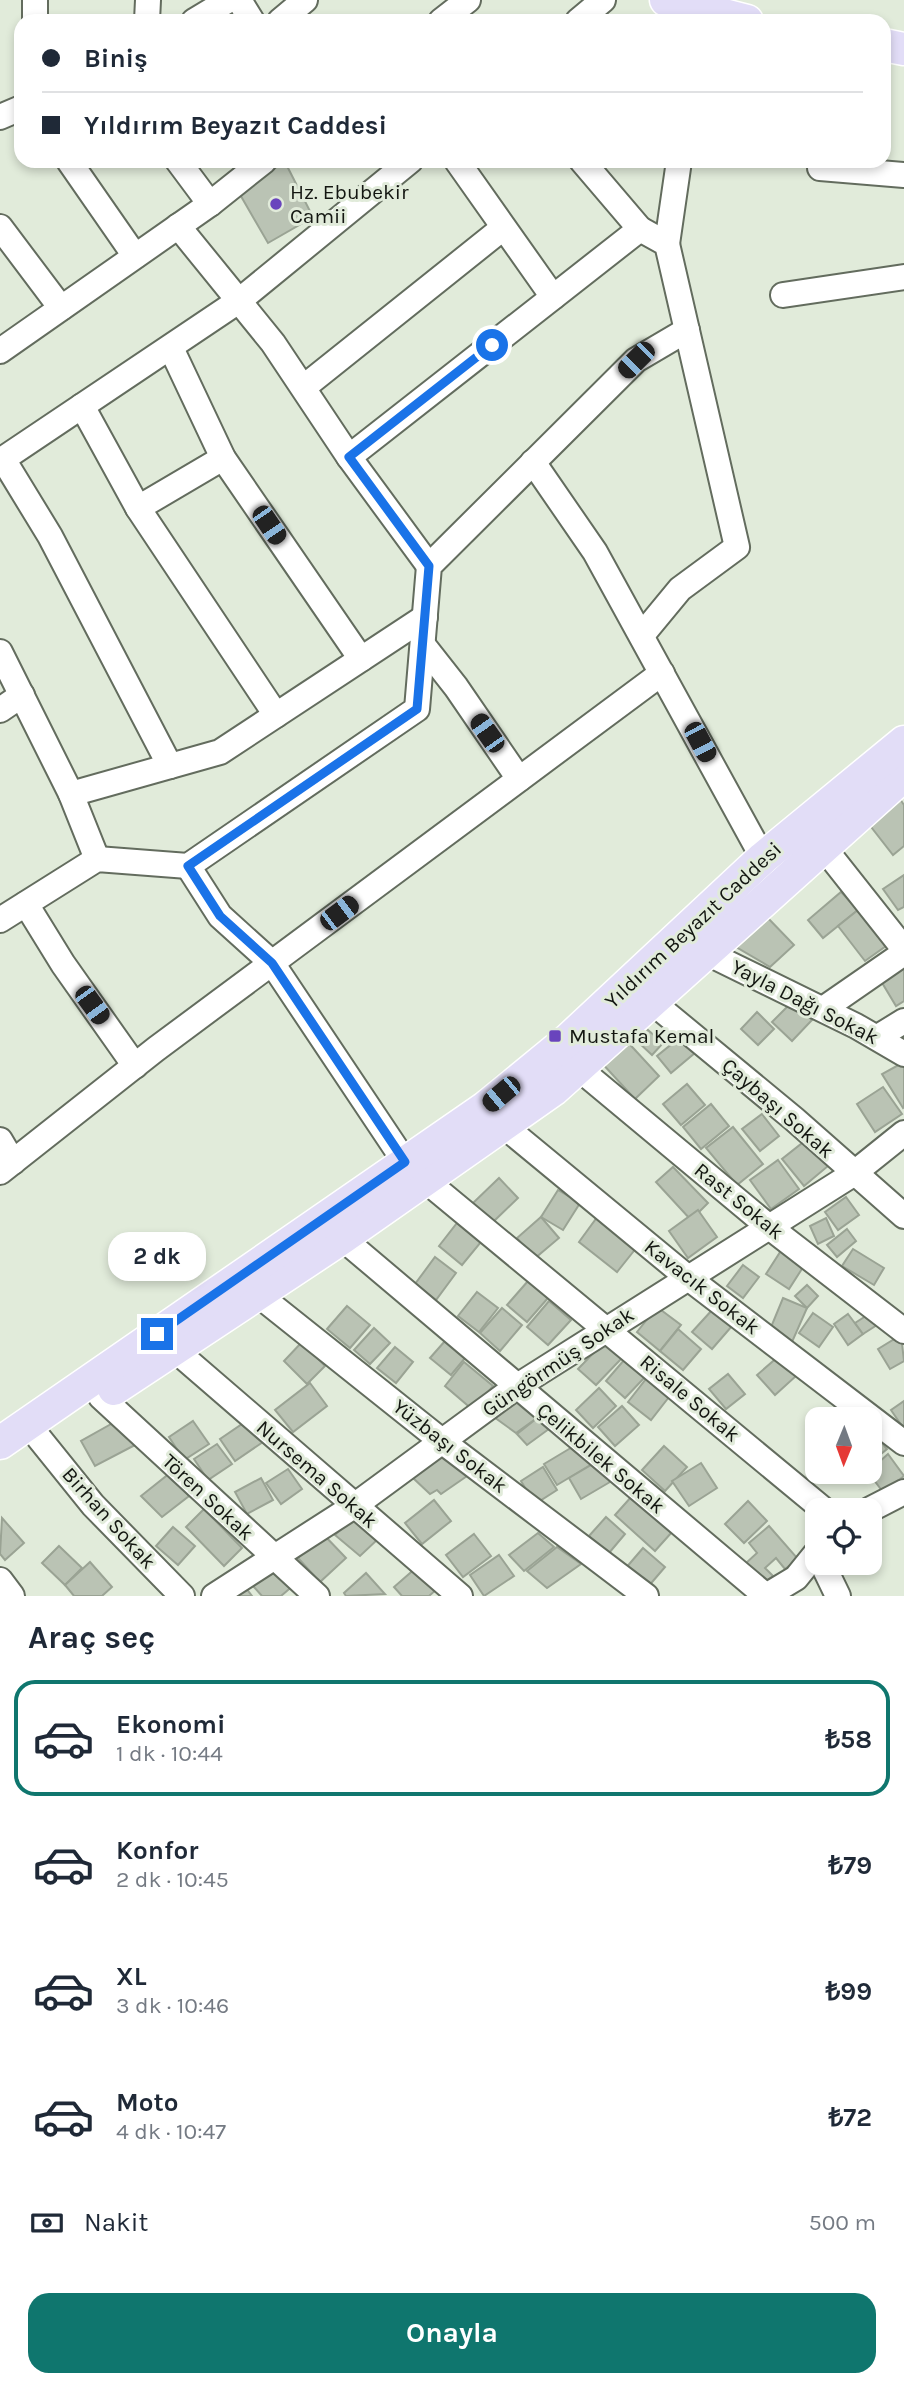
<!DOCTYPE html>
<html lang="tr">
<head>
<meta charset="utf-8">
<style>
  body { margin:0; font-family:Karla,sans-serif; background:#f2f2f3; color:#1f2937; height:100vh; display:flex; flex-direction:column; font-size:26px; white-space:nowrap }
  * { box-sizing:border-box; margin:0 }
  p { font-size:23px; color:#747a83 }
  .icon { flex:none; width:38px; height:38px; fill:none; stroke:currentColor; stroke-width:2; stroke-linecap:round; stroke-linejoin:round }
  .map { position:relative; height:1596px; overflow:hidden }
  .side { display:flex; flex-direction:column; background:#fff; flex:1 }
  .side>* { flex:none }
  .banner { position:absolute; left:14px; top:14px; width:877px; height:154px; border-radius:21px; box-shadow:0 4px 10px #0003; display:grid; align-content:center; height:154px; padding:0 28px; background:#fff }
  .needle { width:46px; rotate:181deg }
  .buttons { position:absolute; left:805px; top:1407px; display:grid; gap:14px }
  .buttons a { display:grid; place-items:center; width:77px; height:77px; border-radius:14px; background:#fff; box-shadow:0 4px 10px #0003; font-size:35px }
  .end { position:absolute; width:32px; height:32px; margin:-16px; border:9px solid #1a73e8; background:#fff; box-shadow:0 0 0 4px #fff }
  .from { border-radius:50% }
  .bubble { position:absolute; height:49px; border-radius:21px; background:#fff; box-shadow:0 4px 10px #0003; font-size:23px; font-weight:700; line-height:49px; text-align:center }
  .car { position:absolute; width:21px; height:42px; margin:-21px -10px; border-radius:9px; box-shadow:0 0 5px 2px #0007; background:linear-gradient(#222 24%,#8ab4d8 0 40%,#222 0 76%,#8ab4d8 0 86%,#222 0) }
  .banner b { display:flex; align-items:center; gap:24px; height:66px; font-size:26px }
  .banner b+b { border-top:2px solid #e0e1e3 }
  .banner i { width:18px; height:18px; background:#1f2937 }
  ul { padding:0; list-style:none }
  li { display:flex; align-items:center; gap:21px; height:116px; margin:0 14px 10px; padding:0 14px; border:4px solid transparent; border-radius:21px }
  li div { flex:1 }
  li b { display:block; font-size:26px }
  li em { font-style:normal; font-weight:700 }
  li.selected { border-color:#0f766e }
  li>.icon { width:63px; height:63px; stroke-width:1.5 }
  h2 { padding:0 28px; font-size:32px; line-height:84px }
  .pay { display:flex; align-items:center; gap:18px; height:77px; padding:0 28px; font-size:26px }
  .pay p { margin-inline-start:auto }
  .button { display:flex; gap:14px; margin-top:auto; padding:14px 28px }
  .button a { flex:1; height:80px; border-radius:21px; background:#0f766e; color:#fff; font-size:28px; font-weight:700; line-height:80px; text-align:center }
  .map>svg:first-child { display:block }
  .building { fill:#bac3b4; stroke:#9aa394; stroke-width:2 }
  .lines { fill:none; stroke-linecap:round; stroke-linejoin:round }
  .minor-casing { stroke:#636c5e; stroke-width:28 }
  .major-casing { stroke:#fff; stroke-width:35 }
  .minor { stroke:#fff; stroke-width:24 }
  .major { stroke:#e2ddf7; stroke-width:32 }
  .route { stroke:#1a73e8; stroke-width:9 }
  .poi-dot { fill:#6944bd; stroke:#e1ebda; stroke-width:2.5 }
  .labels { text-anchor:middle; stroke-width:6; stroke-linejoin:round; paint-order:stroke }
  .poi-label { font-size:21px; fill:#131611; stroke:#e1ebda; text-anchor:start }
  .street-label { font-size:21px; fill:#131611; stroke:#e1ebda }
</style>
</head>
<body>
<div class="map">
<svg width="904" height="1596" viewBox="0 0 904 1596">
  <rect width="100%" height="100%" fill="#e1ebda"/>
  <g class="building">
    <path d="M285 162 313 217 268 243 238 191Z"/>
    <path d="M900 799 904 805V846L893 855 868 823Z"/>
    <path d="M904 875V907L898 910 883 889Z"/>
    <path d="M841 892 858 910 823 938 808 920Z"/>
    <path d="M858 910 886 946 865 961 838 926Z"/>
    <path d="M765 915 794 945 770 967 731 944Z"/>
    <path d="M904 966V1001L896 1006 881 981Z"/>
    <path d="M793 1001 812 1020 792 1041 772 1022Z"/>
    <path d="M757 1012 774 1029 758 1045 741 1029Z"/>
    <path d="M648 1030 663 1043 652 1055 638 1042Z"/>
    <path d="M683 1035 696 1052 671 1073 657 1056Z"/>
    <path d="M623 1037 659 1076 635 1099 599 1060Z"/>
    <path d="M904 1062V1107L903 1108 882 1074Z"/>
    <path d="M687 1084 705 1105 681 1125 663 1104Z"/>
    <path d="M883 1087 902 1114 875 1132 857 1104Z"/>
    <path d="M711 1104 729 1126 701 1149 683 1127Z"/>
    <path d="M762 1114 779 1136 760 1151 742 1129Z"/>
    <path d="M733 1127 763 1164 737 1185 706 1148Z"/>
    <path d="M806 1140 828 1166 804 1186 782 1159Z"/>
    <path d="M778 1160 799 1189 771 1209 750 1180Z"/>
    <path d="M673 1167 708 1203 691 1220 656 1182Z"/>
    <path d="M499 1178 518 1198 492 1223 473 1203Z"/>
    <path d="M558 1190 580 1203 563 1230 541 1217Z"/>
    <path d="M846 1197 859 1215 838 1230 825 1212Z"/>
    <path d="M698 1210 717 1237 688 1258 669 1231Z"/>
    <path d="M598 1216 637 1247 617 1272 579 1242Z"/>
    <path d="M541 1217 559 1238 534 1259 517 1238Z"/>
    <path d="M826 1218 834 1236 818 1244 810 1226Z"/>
    <path d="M457 1223 481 1242 462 1265 439 1246Z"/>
    <path d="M847 1229 856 1241 837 1257 827 1245Z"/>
    <path d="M784 1246 807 1261 789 1289 766 1274Z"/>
    <path d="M853 1249 884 1268 874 1285 842 1266Z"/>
    <path d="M435 1257 456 1273 436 1300 415 1284Z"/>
    <path d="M743 1265 759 1277 743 1298 727 1286Z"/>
    <path d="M528 1281 548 1298 527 1322 507 1305Z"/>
    <path d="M807 1285 818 1296 807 1308 795 1296Z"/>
    <path d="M477 1292 498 1308 479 1332 458 1316Z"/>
    <path d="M783 1298 807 1308 792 1342 769 1332Z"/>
    <path d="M549 1301 571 1320 548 1345 527 1327Z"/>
    <path d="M347 1306 370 1325 350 1348 327 1329Z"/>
    <path d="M657 1307 681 1325 660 1351 637 1332Z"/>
    <path d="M502 1308 522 1325 500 1351 480 1333Z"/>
    <path d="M713 1309 732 1326 712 1349 692 1332Z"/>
    <path d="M813 1313 833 1327 819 1347 799 1333Z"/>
    <path d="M848 1314 863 1334 848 1345 834 1324Z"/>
    <path d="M869 1314 877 1325 863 1334 855 1323Z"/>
    <path d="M374 1328 390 1343 370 1364 354 1350Z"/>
    <path d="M678 1329 701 1349 683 1370 660 1351Z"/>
    <path d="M901 1335 904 1361 890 1369 878 1349Z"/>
    <path d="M445 1341 465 1358 451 1375 430 1358Z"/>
    <path d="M605 1341 622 1358 596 1385 578 1369Z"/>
    <path d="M302 1342 325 1366 307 1384 284 1361Z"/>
    <path d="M395 1347 413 1362 396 1383 377 1368Z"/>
    <path d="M779 1356 796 1376 775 1395 757 1375Z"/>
    <path d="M625 1359 645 1377 625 1398 606 1381Z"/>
    <path d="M464 1362 493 1386 473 1410 445 1386Z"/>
    <path d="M728 1374 745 1394 726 1409 709 1389Z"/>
    <path d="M646 1379 669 1397 651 1420 628 1402Z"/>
    <path d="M310 1383 327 1406 293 1432 275 1410Z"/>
    <path d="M599 1388 616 1406 593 1428 576 1410Z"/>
    <path d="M523 1399 541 1415 516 1433 494 1417Z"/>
    <path d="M904 1401V1429L891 1410Z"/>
    <path d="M622 1406 639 1425 615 1446 598 1427Z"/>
    <path d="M541 1415 553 1426 527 1445 517 1434Z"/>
    <path d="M120 1419 135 1445 95 1466 81 1441Z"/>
    <path d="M248 1420 263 1442 235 1461 220 1439Z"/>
    <path d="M193 1421 209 1444 184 1460 169 1437Z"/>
    <path d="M870 1429 887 1449 870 1463Z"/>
    <path d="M579 1443 592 1464 557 1485 544 1464Z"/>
    <path d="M217 1444 232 1464 208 1480 194 1459Z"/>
    <path d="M664 1446 687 1467 665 1491 642 1470Z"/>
    <path d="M446 1453 470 1474 441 1494 437 1490 430 1494 412 1477Z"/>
    <path d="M888 1454 904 1476 883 1492 868 1472Z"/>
    <path d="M598 1461 610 1482 581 1499 569 1478Z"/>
    <path d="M701 1463 717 1488 689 1506 672 1481Z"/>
    <path d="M543 1467 557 1490 535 1504 521 1481Z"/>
    <path d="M288 1469 302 1489 281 1504 266 1483Z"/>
    <path d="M170 1473 189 1496 162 1517 141 1496Z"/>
    <path d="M261 1478 273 1500 247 1514 235 1492Z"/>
    <path d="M632 1496 672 1532 655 1551 615 1515Z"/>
    <path d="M434 1500 451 1521 422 1544 405 1523Z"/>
    <path d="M748 1501 767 1521 744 1543 725 1524Z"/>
    <path d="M204 1509 242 1548 224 1566 186 1527Z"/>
    <path d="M355 1516 378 1539 360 1556 335 1535Z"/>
    <path d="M606 1517 625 1534 609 1553 589 1536Z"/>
    <path d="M2 1518 24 1543 5 1560 0 1554Z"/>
    <path d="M769 1526 798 1559 785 1569 776 1558 765 1568 773 1576 764 1583 745 1564 757 1553 749 1543Z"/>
    <path d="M173 1527 195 1546 178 1565 156 1546Z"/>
    <path d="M538 1533 554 1547 524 1571 509 1555Z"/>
    <path d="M323 1534 346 1558 320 1582 298 1558Z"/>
    <path d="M474 1534 491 1556 463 1577 446 1555Z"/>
    <path d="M59 1546 82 1568 65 1585 42 1563Z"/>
    <path d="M557 1547 581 1564 547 1588 527 1571Z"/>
    <path d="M643 1548 665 1567 647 1588 625 1569Z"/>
    <path d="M499 1555 514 1576 484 1596 470 1575Z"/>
    <path d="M90 1562 112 1587 102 1596H74L65 1585Z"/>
    <path d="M277 1564 295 1584 281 1596H262L253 1586Z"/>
    <path d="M417 1567 437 1589 429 1596H402L394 1587Z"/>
    <path d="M366 1573 385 1594 346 1596 344 1593Z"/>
    <path d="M246 1588 252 1596H236Z"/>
  </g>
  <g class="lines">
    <defs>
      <g id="minor">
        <path d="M35 0V21"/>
        <path d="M239 0 252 21"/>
        <path d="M147 21 148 0"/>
        <path d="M194 21 229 0"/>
        <path d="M280 21 305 0"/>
        <path d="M441 21 468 0"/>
        <path d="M578 21 603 0"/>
        <path d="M0 117 21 108"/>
        <path d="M69 161 135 256"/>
        <path d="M178 161 210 204"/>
        <path d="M457 161 553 297"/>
        <path d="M582 161 640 229 667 244 737 547 680 589 642 635"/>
        <path d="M820 161V168L904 175"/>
        <path d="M178 226 273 343 349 457 429 566"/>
        <path d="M0 227 61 308"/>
        <path d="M667 244 679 161"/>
        <path d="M783 295 904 277"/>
        <path d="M171 348 223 458 361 659"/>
        <path d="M0 351 210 204 264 161"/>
        <path d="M304 387 503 228"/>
        <path d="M82 406 138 508 276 715"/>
        <path d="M349 457 640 229"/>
        <path d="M3 459 50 536 170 766"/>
        <path d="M0 461 240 300 410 161"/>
        <path d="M533 462 595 552 763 858"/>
        <path d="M138 508 223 458"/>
        <path d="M423 645 456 687 519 779"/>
        <path d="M0 652 71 794 97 859"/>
        <path d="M0 710 22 695"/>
        <path d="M71 794 220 752 425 617"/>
        <path d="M824 848 904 949"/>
        <path d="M188 866 220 916 272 963 405 1162"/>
        <path d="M26 904 63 964 135 1066"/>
        <path d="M0 920 97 859 188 866 417 709 429 566 636 360 687 330"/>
        <path d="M705 952 856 1026 904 1054"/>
        <path d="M651 1001 794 1119 904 1216"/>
        <path d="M823 1009 904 953"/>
        <path d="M878 1037 904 1021"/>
        <path d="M577 1067 768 1226 904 1331"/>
        <path d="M504 1126 687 1277 904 1443"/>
        <path d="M0 1140 13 1162"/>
        <path d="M0 1172 156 1049 662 673"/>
        <path d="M425 1180 824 1510"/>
        <path d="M342 1238 766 1596 796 1578 817 1552"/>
        <path d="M256 1293 443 1442 646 1596"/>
        <path d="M175 1350 460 1596"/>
        <path d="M101 1397 317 1596"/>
        <path d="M39 1438 93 1505 182 1596"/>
        <path d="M869 1510 904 1492"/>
        <path d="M822 1563 838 1596"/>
        <path d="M0 1580 12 1596"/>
        <path d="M214 1596 354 1506 516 1387 853 1174 904 1133"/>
      </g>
      <g id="major">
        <path d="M666 0 747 21"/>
        <path d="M884 45 904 49"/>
        <path d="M114 1389 342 1238 553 1090 904 775"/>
        <path d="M0 1443 485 1108 568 1040 763 858 904 742"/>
      </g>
    </defs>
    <use href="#minor" class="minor-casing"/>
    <use href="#major" class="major-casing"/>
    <use href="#minor" class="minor"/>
    <use href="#major" class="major"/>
  </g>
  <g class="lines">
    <path class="route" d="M157 1334 405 1162 272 963 220 916 188 866 417 709 429 566 349 457 492 345"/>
  </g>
  <g class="poi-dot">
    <circle cx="276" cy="204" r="7"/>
    <rect x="548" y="1029" width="14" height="14" rx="3.5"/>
  </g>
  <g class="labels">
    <g class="poi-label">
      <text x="290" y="199">Hz. Ebubekir<tspan x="290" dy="24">Camii</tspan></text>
      <text x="569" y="1043">Mustafa Kemal</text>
    </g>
    <g class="street-label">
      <text transform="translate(693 925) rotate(-43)" y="7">Yıldırım Beyazıt Caddesi</text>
      <text transform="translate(805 1002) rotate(27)" y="7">Yayla Dağı Sokak</text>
      <text transform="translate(778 1108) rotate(41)" y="7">Çaybaşı Sokak</text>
      <text transform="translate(739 1201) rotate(39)" y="7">Rast Sokak</text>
      <text transform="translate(702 1287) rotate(38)" y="7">Kavacık Sokak</text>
      <text transform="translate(558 1362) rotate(-34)" y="7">Güngörmüş Sokak</text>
      <text transform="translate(690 1398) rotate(40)" y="7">Risale Sokak</text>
      <text transform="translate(450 1446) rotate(38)" y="7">Yüzbaşı Sokak</text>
      <text transform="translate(601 1458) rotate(40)" y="7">Çelikbilek Sokak</text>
      <text transform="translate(317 1474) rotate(41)" y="7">Nursema Sokak</text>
      <text transform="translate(208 1497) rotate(43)" y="7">Tören Sokak</text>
      <text transform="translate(109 1518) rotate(48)" y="7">Birhan Sokak</text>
    </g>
  </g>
</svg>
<div class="buttons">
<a><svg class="needle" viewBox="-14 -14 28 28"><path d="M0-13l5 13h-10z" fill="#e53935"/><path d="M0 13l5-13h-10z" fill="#747a83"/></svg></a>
<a><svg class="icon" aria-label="locate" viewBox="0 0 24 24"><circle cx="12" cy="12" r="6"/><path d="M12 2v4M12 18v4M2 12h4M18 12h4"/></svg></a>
</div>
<i class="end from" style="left:492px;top:345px"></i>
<i class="end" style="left:157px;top:1334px"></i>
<div class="bubble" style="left:108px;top:1232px;width:98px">2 dk</div>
<i class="car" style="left:636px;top:360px;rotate:225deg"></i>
<i class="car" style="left:269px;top:525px;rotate:146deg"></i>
<i class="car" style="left:487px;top:733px;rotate:325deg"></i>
<i class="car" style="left:700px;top:742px;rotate:152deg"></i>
<i class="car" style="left:339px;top:913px;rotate:53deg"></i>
<i class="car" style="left:92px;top:1005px;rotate:144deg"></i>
<i class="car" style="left:501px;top:1094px;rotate:230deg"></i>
<div class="banner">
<b><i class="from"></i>Biniş</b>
<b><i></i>Yıldırım Beyazıt Caddesi</b>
</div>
</div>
<section class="side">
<h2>Araç seç</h2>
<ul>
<li class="selected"><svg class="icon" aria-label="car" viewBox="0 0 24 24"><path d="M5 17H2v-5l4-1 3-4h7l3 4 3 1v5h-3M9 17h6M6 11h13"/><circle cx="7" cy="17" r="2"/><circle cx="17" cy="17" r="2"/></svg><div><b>Ekonomi</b><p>1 dk · 10:44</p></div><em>₺58</em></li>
<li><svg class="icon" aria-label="car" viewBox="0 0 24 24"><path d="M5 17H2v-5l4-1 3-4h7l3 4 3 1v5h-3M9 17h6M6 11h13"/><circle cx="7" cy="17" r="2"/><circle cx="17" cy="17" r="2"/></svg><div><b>Konfor</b><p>2 dk · 10:45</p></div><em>₺79</em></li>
<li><svg class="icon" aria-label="car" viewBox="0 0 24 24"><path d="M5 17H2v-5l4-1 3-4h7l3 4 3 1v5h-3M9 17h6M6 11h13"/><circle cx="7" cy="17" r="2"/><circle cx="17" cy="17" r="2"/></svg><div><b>XL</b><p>3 dk · 10:46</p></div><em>₺99</em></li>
<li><svg class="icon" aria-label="car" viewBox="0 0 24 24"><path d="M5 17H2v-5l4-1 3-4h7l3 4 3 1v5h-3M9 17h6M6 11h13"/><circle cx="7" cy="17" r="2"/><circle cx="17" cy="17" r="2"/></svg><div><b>Moto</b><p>4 dk · 10:47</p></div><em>₺72</em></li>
</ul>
<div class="pay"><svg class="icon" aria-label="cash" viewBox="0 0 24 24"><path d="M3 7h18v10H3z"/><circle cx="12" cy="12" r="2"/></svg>Nakit<p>500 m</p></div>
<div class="button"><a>Onayla</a></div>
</section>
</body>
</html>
